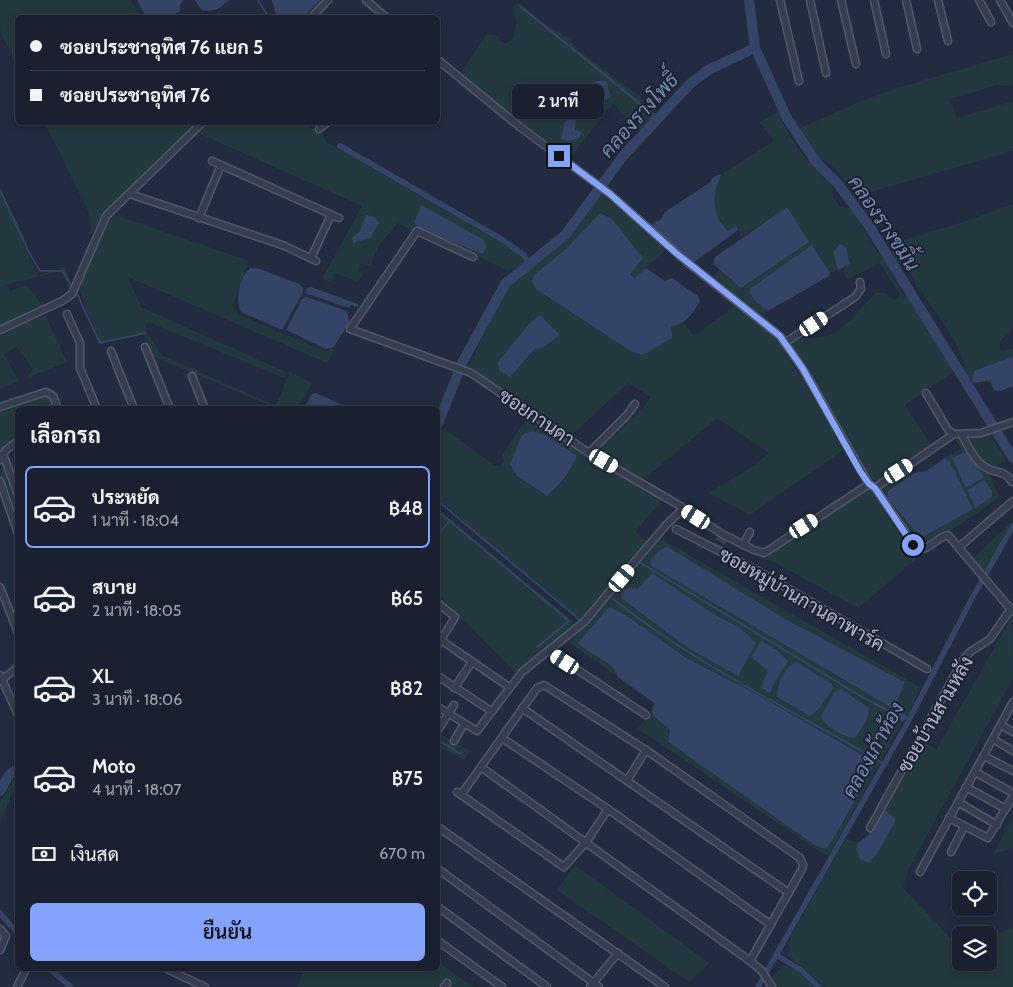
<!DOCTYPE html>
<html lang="th">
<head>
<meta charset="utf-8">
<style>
  body { margin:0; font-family:Cabin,Sarabun,sans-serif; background:#272d3b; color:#f1f3f6; height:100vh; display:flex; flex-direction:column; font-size:19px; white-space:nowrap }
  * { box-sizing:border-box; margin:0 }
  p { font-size:16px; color:#9fa3aa }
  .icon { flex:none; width:28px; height:28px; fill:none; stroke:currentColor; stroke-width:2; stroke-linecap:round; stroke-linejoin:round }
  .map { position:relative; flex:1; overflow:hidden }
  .drawer { position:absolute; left:15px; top:406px; width:425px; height:565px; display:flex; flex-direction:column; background:#1a202f; border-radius:8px; box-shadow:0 2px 8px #0003,0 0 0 1px #383e4b }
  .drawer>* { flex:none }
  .banner { position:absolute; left:15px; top:15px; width:425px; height:110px; border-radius:8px; box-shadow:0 2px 8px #0003,0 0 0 1px #383e4b; display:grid; align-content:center; height:110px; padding:0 15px; background:#1a202f }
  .fabs { position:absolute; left:952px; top:871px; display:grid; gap:10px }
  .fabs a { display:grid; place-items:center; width:45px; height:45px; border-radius:8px; background:#1a202f; box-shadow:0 2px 8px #0003,0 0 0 1px #383e4b; font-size:25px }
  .end { position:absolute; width:22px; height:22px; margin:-11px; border:6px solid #83a3fd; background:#111; box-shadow:0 0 0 2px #111 }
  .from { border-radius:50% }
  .bubble { position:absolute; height:35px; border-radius:8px; background:#1a202f; box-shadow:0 2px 8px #0003,0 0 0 1px #383e4b; font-size:16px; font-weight:600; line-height:35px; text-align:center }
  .car { position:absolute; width:15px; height:30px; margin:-15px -8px; border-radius:6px; box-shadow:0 0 4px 1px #0007; background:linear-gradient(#fff 24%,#345 0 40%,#fff 0 76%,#345 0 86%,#fff 0) }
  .banner b { display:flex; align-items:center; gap:18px; height:48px; font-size:19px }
  .banner b+b { border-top:1px solid #383e4b }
  .banner i { width:12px; height:12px; background:#f1f3f6 }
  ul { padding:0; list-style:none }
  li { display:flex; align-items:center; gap:15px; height:82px; margin:0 10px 8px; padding:0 5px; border:2px solid transparent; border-radius:8px }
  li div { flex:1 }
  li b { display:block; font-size:19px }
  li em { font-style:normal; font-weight:600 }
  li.selected { border-color:#83a3fd }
  li>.icon { width:45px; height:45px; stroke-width:1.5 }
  h2 { padding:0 15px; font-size:22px; line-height:60px }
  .pay { display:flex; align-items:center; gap:12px; height:55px; padding:0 15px; font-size:19px }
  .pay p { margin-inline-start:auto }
  .action { display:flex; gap:10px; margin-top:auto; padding:10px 15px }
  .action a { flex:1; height:58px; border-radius:8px; background:#83a3fd; color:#111; font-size:20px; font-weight:600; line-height:58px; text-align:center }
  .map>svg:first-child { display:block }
  .green { fill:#24393f; fill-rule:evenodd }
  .water { fill:#354366 }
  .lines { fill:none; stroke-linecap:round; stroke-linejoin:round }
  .stream { stroke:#354366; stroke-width:2 }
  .canal { stroke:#354366; stroke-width:5.5 }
  .river { stroke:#354366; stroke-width:10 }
  .minor-tunnel { stroke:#384054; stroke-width:6; stroke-dasharray:6 3; stroke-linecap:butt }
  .minor-casing { stroke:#525869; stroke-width:9 }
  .minor { stroke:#363d4e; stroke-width:6 }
  .route { stroke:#83a3fd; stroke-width:6 }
  .labels { text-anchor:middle; stroke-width:4; stroke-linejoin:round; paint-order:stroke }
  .street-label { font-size:19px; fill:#b2b8ca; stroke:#1c2233 }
  .water-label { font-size:20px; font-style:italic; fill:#788ab2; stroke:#1c2233 }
</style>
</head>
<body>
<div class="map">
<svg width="1013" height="987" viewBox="0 0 1013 987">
  <rect width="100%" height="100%" fill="#222b3f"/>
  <g class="green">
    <path d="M0 0H130L141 17 18 18 17 66 0 31Z"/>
    <path d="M520 3 548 26 569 38 577 49 643 99 642 103 656 115 642 132 631 124 613 103 569 159 527 129 461 73 486 35 492 34 498 36 501 42 507 43 513 38 516 24 513 7Z"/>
    <path d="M1013 54V83L1010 86 997 85 950 99 957 118 1013 101V151L857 196 831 164 818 158 800 128 866 99 897 88Z"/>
    <path d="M778 112C788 137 811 169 832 185L833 198 841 207 852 208 872 245 886 262 902 293 911 301 943 350 953 372 905 405 931 445 879 480H869L791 345C803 333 818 341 832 334 848 326 863 306 875 293H886L895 300 900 295 880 263 849 279 845 277 844 268 850 264V259L833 252 838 270 830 273 812 245 755 301 768 311 760 315 714 278 719 269 732 281 787 208 741 237 737 226 728 231 719 223 714 205V189L718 181 722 174 774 141 759 122Z"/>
    <path d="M45 123H199L100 218 92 233 88 234 91 227 88 211Z"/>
    <path d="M208 123H303L321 133 328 143 514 250 524 258 523 263 508 271 445 241 412 230 398 223 380 244 370 266 360 264 359 271 363 274 360 280 355 281 335 273 331 282 322 279 362 206 198 133Z"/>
    <path d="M0 189 38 276 65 267 72 287 69 288 60 271 6 285 10 291 26 285 43 306 0 326Z"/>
    <path d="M599 192 666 248 663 253 634 278 629 274 626 238 612 219 568 247 534 275 574 313 632 352 671 327 684 323 694 336 736 305 764 325 780 344 845 449 750 515 708 493 752 467 769 453 717 418 642 481 596 453 644 407 650 397 628 383 570 437 510 395 467 369 507 287 567 236ZM540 315 544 347 535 349 511 376 499 370Z"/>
    <path d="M1013 204V328L1000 341V349L1002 351 1013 348V356L974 371 972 383 967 381 961 369 966 367 953 338 904 266 896 260 889 244 963 222Z"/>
    <path d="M113 214 249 261 233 304 237 314 325 351 336 348 327 363 128 277 141 307 286 372 284 378 148 322 146 324 147 333 162 355 276 406 290 372 313 383 297 409H279L152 356 143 333 100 342 79 290 102 227Z"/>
    <path d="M45 315 67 362 27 378 33 369 17 347 4 354 19 381 0 389V334Z"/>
    <path d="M43 396H50L54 409H18L17 437 0 452V413Z"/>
    <path d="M527 418 663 499 635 532 648 542 579 620 438 499V435L444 428 495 466H500L504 461 501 457ZM567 450 577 456C572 471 560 486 547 496L517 476Z"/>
    <path d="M989 435 1007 460 987 471 1000 497C985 507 930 549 915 545L878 488 910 467 914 473 888 491 887 498 921 538 973 509 950 463 945 458 961 449 955 439Z"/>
    <path d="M11 458 17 481V528L0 474Z"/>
    <path d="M870 489 916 559 858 608 766 558 772 551Z"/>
    <path d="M438 508 576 624 554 645 536 655 515 672 438 594Z"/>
    <path d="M1013 521 1012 523 986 574 972 559Z"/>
    <path d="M661 539 920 687 908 717 894 707 905 682 785 619 650 561 651 566 892 708 902 722 828 857 638 729 654 704 652 715 670 730 668 742 816 846 826 849 834 838 872 769 871 760 753 692 688 659 624 614 590 630 578 643 612 666 618 677 569 642 622 587ZM628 588 714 614 740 628 738 676 688 648 622 599ZM790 664 789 703 777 696 776 687Z"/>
    <path d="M1012 617 1013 678 908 870 903 888 956 944H961V962H989V937L1013 927V987H825L788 955 791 936 846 839 858 843 856 849 860 859 884 809 923 740 936 750Z"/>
    <path d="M438 733 470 751 464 760 438 746Z"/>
    <path d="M17 773V784L0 822V802Z"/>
    <path d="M1013 818V848L993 854Z"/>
    <path d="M575 865 698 955 710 963 689 982 557 890Z"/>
    <path d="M438 962 473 987H298L304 969H438Z"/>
    <path d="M784 965 796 970 814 987H776L773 976Z"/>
  </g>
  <g class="water">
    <path d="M137 0H183V1L180 5V11L170 17 146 18Z"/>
    <path d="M195 0H230L216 10 202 11Z"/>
    <path d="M272 0H321L303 17 277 18Z"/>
    <path d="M597 81H606L611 97 604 101 605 107 595 118 590 102 583 101 581 94 583 89Z"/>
    <path d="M571 115 576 116 575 130 582 132 579 138 568 141 561 139 564 123Z"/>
    <path d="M722 174C711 193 711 216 728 231L737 226 738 230 693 263 651 228 654 222 661 220 665 212 709 183 715 176Z"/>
    <path d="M421 205 484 240 486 247 483 254 418 228 414 222Z"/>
    <path d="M787 207 809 242 741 288 713 264 715 257Z"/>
    <path d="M600 213 612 219 643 258 630 274 634 278 646 268 665 281 672 278 698 296 700 301C691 316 688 322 671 327L672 338 643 355 632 352 536 289 532 281 534 275 568 247Z"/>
    <path d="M366 215 375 217 379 223 370 238 353 243 352 238 360 231Z"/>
    <path d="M840 244 846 248 850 264 838 270 833 252Z"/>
    <path d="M812 245 830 273 829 276 768 311 755 301 750 293 751 288Z"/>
    <path d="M250 268 260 269 299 284 303 288V292L282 330 241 312C234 300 240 276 250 268Z"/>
    <path d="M311 287 358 304V307L351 305 349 308 305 293 307 288Z"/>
    <path d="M306 297 347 311 349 322 334 347 326 349 286 330 302 299Z"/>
    <path d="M540 315 560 335 544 347 535 349 510 377 499 370 498 362 528 325Z"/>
    <path d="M1013 356V386L1001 391 994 390 990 381 972 383 974 371Z"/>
    <path d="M316 393 351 409H303L312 394Z"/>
    <path d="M532 431 545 435 577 456C571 471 560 485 547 496L517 476 510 464 522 435Z"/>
    <path d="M967 451 984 477 966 488 952 458Z"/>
    <path d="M945 458 950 462 973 509 921 538 887 498 888 491 914 473 927 471Z"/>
    <path d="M984 480 992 491V497L976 508 967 490Z"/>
    <path d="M668 547 785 619 905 682 895 707 908 717 902 722 892 708 651 566 650 561 660 550Z"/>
    <path d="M652 573 714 614 740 628 756 643 738 676 688 648 622 599 621 592 628 588 638 589Z"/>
    <path d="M609 607 624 614 688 659 753 692 871 760 872 769 834 838 826 849 816 846 668 742 670 730 652 715 654 703 618 677 612 666 581 646 578 643Z"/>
    <path d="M761 641 777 650 788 661 773 685 770 693 761 688 768 671 751 657Z"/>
    <path d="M797 662 832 684 833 688 819 709 810 716 777 697C776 684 785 666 797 662Z"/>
    <path d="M841 689 869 708 867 720 855 738C842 736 825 728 821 716L834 693Z"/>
    <path d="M884 809 896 820 876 855 869 863 860 859 856 849 858 843 869 835Z"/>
  </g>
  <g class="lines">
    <g class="stream">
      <path d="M258 0 269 18"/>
      <path d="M520 6 654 115"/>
      <path d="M0 190 28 250 40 271H63L71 285"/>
      <path d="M77 294 100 343 145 333"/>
      <path d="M438 501 581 621"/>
      <path d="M438 511 569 621 537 647"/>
      <path d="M438 535 449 521"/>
      <path d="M641 563 862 697 897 715"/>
      <path d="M613 599C696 665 792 710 883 763"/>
      <path d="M904 718 909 720"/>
      <path d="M438 740 461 754"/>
    </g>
    <g class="canal">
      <path d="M340 146 503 240 524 255 528 263"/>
      <path d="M0 913 18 934"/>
      <path d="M776 955 801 970 819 987"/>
      <path d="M50 969 71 987"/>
      <path d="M758 987 908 722 971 600 1013 526"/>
    </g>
    <g class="river">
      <path d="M749 0 755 48 787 118 816 162 838 184 869 226 1013 458"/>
      <path d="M438 424 462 363 505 284 566 234 623 156 690 84 708 70 755 48"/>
      <path d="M0 791 9 775 18 769"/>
    </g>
    <g class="minor-tunnel">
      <path d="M714 549 722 534"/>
      <path d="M718 551 726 536"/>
    </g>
    <defs>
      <g id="minor">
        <path d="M366 0 387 18"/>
        <path d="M780 0 799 81"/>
        <path d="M810 0 826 73"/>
        <path d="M841 0 856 64"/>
        <path d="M874 0 886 54"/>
        <path d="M906 0 917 49"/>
        <path d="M938 0 948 41"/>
        <path d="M979 0 991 22"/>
        <path d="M1000 0 1013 23"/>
        <path d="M311 18 328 0"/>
        <path d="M438 60 520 127 610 194 688 263 780 336 803 369 869 484 875 488 954 434 981 433 1013 422"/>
        <path d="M319 129 328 122"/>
        <path d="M212 161 339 218"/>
        <path d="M130 194 285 246 316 261"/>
        <path d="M199 218 221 165"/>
        <path d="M473 257 417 231 350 329 471 373 589 453 677 504 722 534 754 550 764 553 769 550 869 484"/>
        <path d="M311 258 331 215"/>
        <path d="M67 314 80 343V368L97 409"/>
        <path d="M0 330 62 301 72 294 106 216 203 122"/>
        <path d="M786 342 855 297 861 289 860 282"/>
        <path d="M145 347 170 409"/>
        <path d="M111 351 134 409"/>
        <path d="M192 376 205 409"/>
        <path d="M926 393 948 430 954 434"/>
        <path d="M0 407 46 392 53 396 58 409"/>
        <path d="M962 435C968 446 974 460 985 467 997 475 1003 468 1012 482"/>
        <path d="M589 453 627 415 635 404"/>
        <path d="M3 454 18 495"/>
        <path d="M0 460 6 450 18 441"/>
        <path d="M0 481 18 534"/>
        <path d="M875 488 917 549C928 552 937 537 948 535L1013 612"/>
        <path d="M676 529 756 570 927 669"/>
        <path d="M743 545 750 532"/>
        <path d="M959 547 1013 501"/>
        <path d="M0 587 18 633"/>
        <path d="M438 603 455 617 438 645"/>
        <path d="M438 638 509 687"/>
        <path d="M549 651 646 715"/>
        <path d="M0 675 18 715"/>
        <path d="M438 676 491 711"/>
        <path d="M0 681 18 667"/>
        <path d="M454 688 472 662"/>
        <path d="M438 707 477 731 522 672 584 622 666 525 683 509"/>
        <path d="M522 708 789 893"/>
        <path d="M1001 725 1013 732"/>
        <path d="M438 730 454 705"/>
        <path d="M502 738 608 809 771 925"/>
        <path d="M993 739 1013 751"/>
        <path d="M454 741 464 724"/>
        <path d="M984 756 1013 771"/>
        <path d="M481 767 750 961 762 971 772 987"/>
        <path d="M975 772 1013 793"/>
        <path d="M628 779 646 750"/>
        <path d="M966 787 1006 809"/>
        <path d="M457 792 564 867 587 841 608 809"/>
        <path d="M461 795 537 688 544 685 646 750 800 858 803 865 802 869 750 961"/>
        <path d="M958 802 997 825"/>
        <path d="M949 818 988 838 1013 796"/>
        <path d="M438 827 665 987"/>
        <path d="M870 828 963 660 970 652 990 639 1010 610"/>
        <path d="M951 852 964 827"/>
        <path d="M438 869 599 987"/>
        <path d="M920 872 1013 702"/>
        <path d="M438 907 547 987"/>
        <path d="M0 929 6 936 0 950"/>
        <path d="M438 941 502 987"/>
        <path d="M167 969 205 987"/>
        <path d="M17 987 26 969"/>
        <path d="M444 987 447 983"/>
        <path d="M590 987 618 953"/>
      </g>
    </defs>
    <use href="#minor" class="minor-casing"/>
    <use href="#minor" class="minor"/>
  </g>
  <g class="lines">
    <path class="route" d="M559 156 610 194 676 253 780 336 803 369 860 471 869 484 875 488 913 545"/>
  </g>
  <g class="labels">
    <g class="street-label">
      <text transform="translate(537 417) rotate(34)" y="7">ซอยกานดา</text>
      <text transform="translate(802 599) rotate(30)" y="7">ซอยหมู่บ้านกานดาพาร์ค</text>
      <text transform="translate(935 714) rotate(-60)" y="7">ซอยบ้านสามหลัง</text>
    </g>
    <g class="water-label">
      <text transform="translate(639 115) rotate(-48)" y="7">คลองรางโพธิ์</text>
      <text transform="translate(884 223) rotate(56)" y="7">คลองรางขมิ้น</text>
      <text transform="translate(873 750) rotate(-61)" y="7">คลองเก้าห้อง</text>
    </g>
  </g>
</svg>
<div class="fabs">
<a><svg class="icon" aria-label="locate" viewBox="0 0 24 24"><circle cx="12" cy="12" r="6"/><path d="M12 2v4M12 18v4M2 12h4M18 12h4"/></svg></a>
<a><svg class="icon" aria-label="layers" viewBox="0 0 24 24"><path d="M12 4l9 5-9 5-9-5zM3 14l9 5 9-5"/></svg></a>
</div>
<i class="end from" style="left:913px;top:545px"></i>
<i class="end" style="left:559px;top:156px"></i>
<div class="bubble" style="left:512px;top:84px;width:92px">2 นาที</div>
<i class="car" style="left:814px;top:324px;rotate:56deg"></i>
<i class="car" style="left:604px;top:461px;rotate:120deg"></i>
<i class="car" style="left:899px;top:471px;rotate:57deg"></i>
<i class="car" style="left:696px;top:517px;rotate:303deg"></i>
<i class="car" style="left:804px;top:526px;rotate:57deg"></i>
<i class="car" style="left:622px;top:578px;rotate:40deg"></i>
<i class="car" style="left:565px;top:662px;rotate:303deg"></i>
<div class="banner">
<b><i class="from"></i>ซอยประชาอุทิศ 76 แยก 5</b>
<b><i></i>ซอยประชาอุทิศ 76</b>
</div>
<section class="drawer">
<h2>เลือกรถ</h2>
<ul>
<li class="selected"><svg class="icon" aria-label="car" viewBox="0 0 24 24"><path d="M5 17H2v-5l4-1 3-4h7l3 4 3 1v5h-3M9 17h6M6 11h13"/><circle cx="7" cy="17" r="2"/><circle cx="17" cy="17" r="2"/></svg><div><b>ประหยัด</b><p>1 นาที · 18:04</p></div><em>฿48</em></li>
<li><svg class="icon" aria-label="car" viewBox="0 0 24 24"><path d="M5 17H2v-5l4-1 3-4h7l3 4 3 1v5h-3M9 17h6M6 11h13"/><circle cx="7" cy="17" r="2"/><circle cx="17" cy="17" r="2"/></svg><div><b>สบาย</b><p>2 นาที · 18:05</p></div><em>฿65</em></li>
<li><svg class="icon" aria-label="car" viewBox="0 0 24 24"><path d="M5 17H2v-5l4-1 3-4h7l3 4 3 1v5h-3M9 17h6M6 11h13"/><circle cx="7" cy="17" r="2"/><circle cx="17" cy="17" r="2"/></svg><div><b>XL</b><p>3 นาที · 18:06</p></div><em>฿82</em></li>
<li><svg class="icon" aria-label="car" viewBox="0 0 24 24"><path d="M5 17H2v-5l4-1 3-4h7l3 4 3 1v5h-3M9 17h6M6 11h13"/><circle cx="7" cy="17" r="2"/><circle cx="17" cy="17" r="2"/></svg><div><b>Moto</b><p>4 นาที · 18:07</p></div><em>฿75</em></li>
</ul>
<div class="pay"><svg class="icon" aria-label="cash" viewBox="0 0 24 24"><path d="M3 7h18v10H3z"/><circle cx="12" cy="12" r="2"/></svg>เงินสด<p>670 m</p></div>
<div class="action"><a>ยืนยัน</a></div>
</section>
</div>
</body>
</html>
